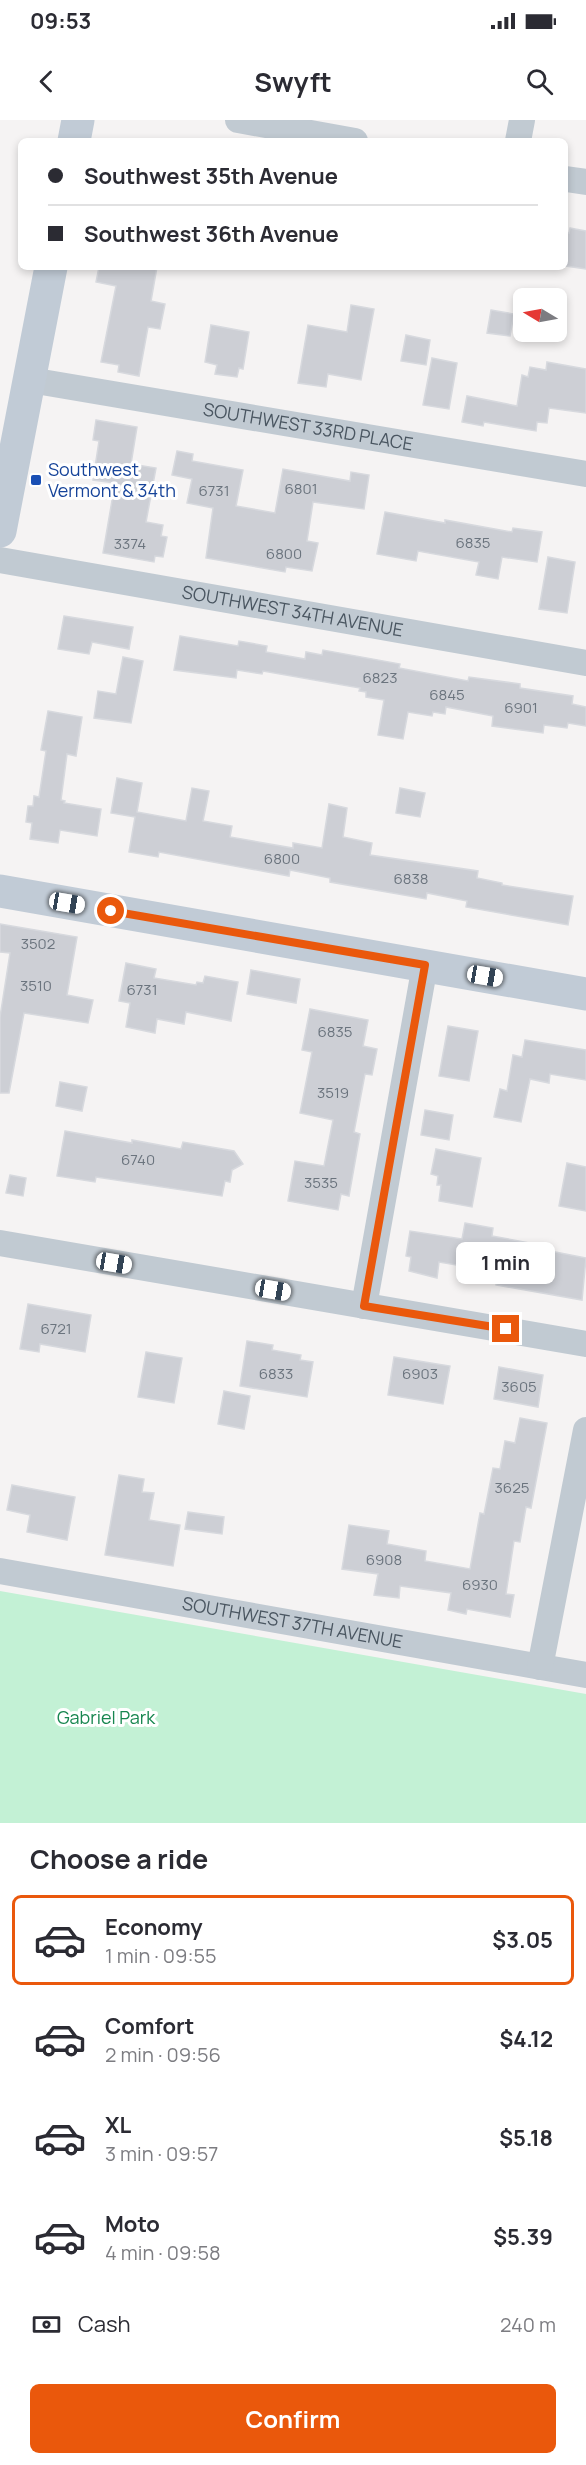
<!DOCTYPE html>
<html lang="en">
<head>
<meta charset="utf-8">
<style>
  body { margin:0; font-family:Manrope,sans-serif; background:#f2f2f3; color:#2b2b33; height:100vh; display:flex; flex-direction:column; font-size:22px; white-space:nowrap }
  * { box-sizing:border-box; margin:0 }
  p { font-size:20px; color:#7c7c81 }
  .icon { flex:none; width:33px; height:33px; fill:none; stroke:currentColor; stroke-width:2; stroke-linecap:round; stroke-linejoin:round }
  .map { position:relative; height:1703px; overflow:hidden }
  .drawer { display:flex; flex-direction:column; background:#fff; flex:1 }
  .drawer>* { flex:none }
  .hud { position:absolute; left:18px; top:18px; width:550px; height:132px; border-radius:9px; box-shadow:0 3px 9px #0003; display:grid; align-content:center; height:132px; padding:0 30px; background:#fff }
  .needle { width:39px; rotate:280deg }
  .tools { position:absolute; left:513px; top:168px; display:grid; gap:12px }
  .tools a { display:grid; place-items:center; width:54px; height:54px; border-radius:9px; background:#fff; box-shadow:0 3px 9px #0003; font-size:30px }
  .end { position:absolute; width:27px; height:27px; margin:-14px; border:8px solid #ea580c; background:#fff; box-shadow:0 0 0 3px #fff }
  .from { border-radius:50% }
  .bubble { position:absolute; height:42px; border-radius:9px; background:#fff; box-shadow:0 3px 9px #0003; font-size:20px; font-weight:700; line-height:42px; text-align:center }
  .car { position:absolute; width:18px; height:36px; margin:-18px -9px; border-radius:8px; box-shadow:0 0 4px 2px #0007; background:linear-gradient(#fff 24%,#345 0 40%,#fff 0 76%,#345 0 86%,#fff 0) }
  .hud b { display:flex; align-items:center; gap:21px; height:57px; font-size:22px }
  .hud b+b { border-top:2px solid #e1e1e2 }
  .hud i { width:15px; height:15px; background:#2b2b33 }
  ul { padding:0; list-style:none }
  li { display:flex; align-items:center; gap:18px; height:90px; margin:0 12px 9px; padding:0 18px; border:3px solid transparent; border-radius:9px }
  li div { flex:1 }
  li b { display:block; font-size:22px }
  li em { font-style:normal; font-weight:700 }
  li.current { border-color:#ea580c }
  li>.icon { width:54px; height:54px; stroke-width:1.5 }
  h2 { padding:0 30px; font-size:27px; line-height:72px }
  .pay { display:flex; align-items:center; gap:15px; height:66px; padding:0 30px; font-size:22px }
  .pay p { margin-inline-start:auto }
  .action { display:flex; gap:12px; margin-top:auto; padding:12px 30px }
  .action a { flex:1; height:69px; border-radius:9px; background:#ea580c; color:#fff; font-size:24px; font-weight:700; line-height:69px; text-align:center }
  .status { display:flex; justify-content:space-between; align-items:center; height:42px; padding:0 30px; background:#fff; direction:ltr }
  .status svg { height:16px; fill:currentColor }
  header { display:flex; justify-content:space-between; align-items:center; height:78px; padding:0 30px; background:#fff; font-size:27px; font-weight:700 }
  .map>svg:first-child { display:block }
  .green { fill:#c3f1d5 }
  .building { fill:#cdcfd5; stroke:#d7d9de; stroke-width:1.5 }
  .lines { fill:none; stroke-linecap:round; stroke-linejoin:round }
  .street { stroke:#c1cad2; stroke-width:26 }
  .secondary { stroke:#c1cbd6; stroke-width:33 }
  .route { stroke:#ea580c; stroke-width:8 }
  .transit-dot { fill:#1a4fb4; stroke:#fff; stroke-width:2 }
  .labels { text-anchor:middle; stroke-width:6; stroke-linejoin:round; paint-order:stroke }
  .number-label { font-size:15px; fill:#6b747e }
  .street-label { font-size:18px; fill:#4a5661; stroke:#fff }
  .transit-label { font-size:18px; fill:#164399; stroke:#fff; text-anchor:start }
  .park-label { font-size:18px; fill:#17864f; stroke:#fff }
</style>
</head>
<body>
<div class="status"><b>09:53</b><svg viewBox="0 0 49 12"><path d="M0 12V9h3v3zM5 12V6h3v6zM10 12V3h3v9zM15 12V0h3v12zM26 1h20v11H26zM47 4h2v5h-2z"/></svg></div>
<header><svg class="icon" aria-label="back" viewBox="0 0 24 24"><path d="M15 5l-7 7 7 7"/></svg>Swyft<svg class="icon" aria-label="search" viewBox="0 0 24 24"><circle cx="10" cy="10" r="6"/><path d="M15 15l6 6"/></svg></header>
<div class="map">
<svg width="586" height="1703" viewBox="0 0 586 1703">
  <rect width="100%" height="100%" fill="#f5f3f3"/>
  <path class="green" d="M0 1471 586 1574V1703H0Z"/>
  <g class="building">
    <path d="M570 108 586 111V149L566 146V112L569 113Z"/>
    <path d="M99 147H157L151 181 165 184 160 209 148 207 139 256 118 252 119 245 101 242 116 166 96 162Z"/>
    <path d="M351 185 374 189 361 260 328 254 326 267 298 263 308 205 347 212Z"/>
    <path d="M491 190 514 194 510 216 487 213Z"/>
    <path d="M211 205 249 212 243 249 239 248 237 257 215 254 217 245 205 242Z"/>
    <path d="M406 215 430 220 426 245 401 241Z"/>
    <path d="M432 238 457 243 449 289 423 285Z"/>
    <path d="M547 242 586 249V293L549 288 547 303 537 302 536 311 484 302 483 306 462 302 467 276 517 286 522 255 528 257 530 247 546 250Z"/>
    <path d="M96 300 137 307 131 344 156 348 146 402 163 405 161 416 167 417 163 437 155 436 154 442 103 433 115 363 93 360 99 321 93 320Z"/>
    <path d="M177 331 193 334 192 341 243 350 236 386 275 393 283 349 350 361 351 352 369 355 364 389 313 382 307 421 318 423 312 451 286 447 285 452 206 438 213 388 187 383 192 359 172 355Z"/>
    <path d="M385 392 445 403V400L512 412 513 408 542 412 537 442 502 437 498 459 476 455 479 442 418 431 416 441 377 434Z"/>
    <path d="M548 437 575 442 567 493 539 489Z"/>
    <path d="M64 496 133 507 129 529 92 522 89 534 58 529Z"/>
    <path d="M180 516 238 526 239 521 267 526 266 532 305 539 306 532 322 535 323 530 400 544 399 548 468 561 469 557 520 564V568L573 576 572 584 586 587V606L568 603 567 608 544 605 543 613 492 606 493 596 446 587 445 594 433 592 432 596 408 592 403 619 378 615 384 580 366 577V572L359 571 360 568 263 551 262 554 237 550 236 558 174 550Z"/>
    <path d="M123 537 143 541 131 603 94 598 98 571 116 574Z"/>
    <path d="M48 591 82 597 76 636 67 634 61 680 65 681 64 683 101 689 97 716 60 710 58 723 30 719 32 703 26 702 28 686H33L34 676 39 677 46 631 41 630Z"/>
    <path d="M117 658 142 663 137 692 186 701 192 668 209 671 203 701 232 706 230 717 293 728V723L322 728 329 684 347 688 343 717 372 723 370 735 478 751 477 758 502 763V765L573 776 568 805 466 787 467 781 427 773 426 779 330 762V758L290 750 289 756 159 732 158 737 129 732 135 697 111 693Z"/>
    <path d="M400 668 425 673 420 697 396 693Z"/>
    <path d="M0 804 77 817 67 875 93 880 88 903 24 893 9 973H0V897L10 833 0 832Z"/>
    <path d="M126 843 156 849 154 858 196 865 197 862 203 863 205 856 238 862 231 901 186 892 184 904 157 899 155 913 126 907 130 883 119 881Z"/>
    <path d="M251 850 300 859 296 883 247 874Z"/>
    <path d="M310 889 368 900 363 926 377 929 372 955 365 954 354 1012 360 1014 349 1076 341 1074 338 1090 288 1081 295 1041 324 1046 333 1000 300 993 312 932 302 930Z"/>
    <path d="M448 906 478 911 469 961 439 956Z"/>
    <path d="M525 920 586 930V960L550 954 549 963 530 959 521 1002 494 997 500 969 507 971 513 935 522 937Z"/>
    <path d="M60 962 87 967 82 991 56 986Z"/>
    <path d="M425 990 453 995 449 1020 421 1015Z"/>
    <path d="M65 1011 132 1023V1020L181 1029 183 1022 234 1031 243 1044 232 1050 230 1062 225 1061 222 1076 96 1057 95 1062 57 1056Z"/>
    <path d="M436 1029 481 1038 472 1087 439 1081 441 1065H437L438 1056 431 1054Z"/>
    <path d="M567 1043 586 1047V1091L559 1086Z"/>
    <path d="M10 1055 26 1058 23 1076 6 1073Z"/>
    <path d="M465 1103 493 1108 492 1116 530 1123V1127L586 1138 582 1180 496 1165 498 1152 439 1142 437 1158 409 1151 411 1137 406 1136 410 1111 462 1119Z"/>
    <path d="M28 1184 91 1195 85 1232 40 1224 39 1232 20 1229Z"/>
    <path d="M247 1221 273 1225 272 1230 301 1235 300 1240 313 1242 307 1277 240 1266Z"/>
    <path d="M146 1232 182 1238 174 1283 138 1277Z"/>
    <path d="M394 1237 450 1246 443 1284 388 1275Z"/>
    <path d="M499 1247 543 1255 538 1287 494 1279Z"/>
    <path d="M224 1271 250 1276 244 1309 218 1304Z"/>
    <path d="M520 1298 547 1303 531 1388 526 1387 520 1422 514 1421 506 1474 514 1475 510 1497 467 1489 466 1494 448 1490 451 1473 400 1466 399 1478 374 1475 378 1454 342 1449 349 1405 389 1411 387 1424 426 1431 425 1441 470 1449 480 1393 484 1394 493 1348 500 1349 505 1321 515 1323Z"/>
    <path d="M119 1355 144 1359 142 1372 154 1373 149 1400 180 1405 173 1446 105 1435Z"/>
    <path d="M12 1365 75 1377 67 1420 27 1412 30 1395 7 1390Z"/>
    <path d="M188 1392 224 1397 222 1414 185 1409Z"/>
  </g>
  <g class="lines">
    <g class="street">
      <path d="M238 0 355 21"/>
      <path d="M518 21 522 0"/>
      <path d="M566 59 586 62"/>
      <path id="s1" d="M30 260 586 354"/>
      <path id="s2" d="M0 440 586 543"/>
      <path d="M0 1123 586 1224"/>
      <path d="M364 1186 425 845"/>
      <path id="s3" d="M0 1451 586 1555"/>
      <path d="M540 1547 586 1310"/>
    </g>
    <g class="secondary">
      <path d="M74 21 78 0"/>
      <path d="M0 411 51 147"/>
      <path d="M0 771 586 874"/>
    </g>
  </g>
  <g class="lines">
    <path class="route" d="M111 791 425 845 364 1186 506 1209"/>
  </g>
  <rect class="transit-dot" x="30" y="354" width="12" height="12" rx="3"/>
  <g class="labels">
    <g class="number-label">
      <text x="301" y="374">6801</text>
      <text x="214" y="376">6731</text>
      <text x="473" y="428">6835</text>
      <text x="130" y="429">3374</text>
      <text x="284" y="439">6800</text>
      <text x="380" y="563">6823</text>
      <text x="447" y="580">6845</text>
      <text x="521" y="593">6901</text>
      <text x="282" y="744">6800</text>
      <text x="411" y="764">6838</text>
      <text x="38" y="829">3502</text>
      <text x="36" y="871">3510</text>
      <text x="142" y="875">6731</text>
      <text x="335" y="917">6835</text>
      <text x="333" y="978">3519</text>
      <text x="138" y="1045">6740</text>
      <text x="321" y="1068">3535</text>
      <text x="56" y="1214">6721</text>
      <text x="276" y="1259">6833</text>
      <text x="420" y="1259">6903</text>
      <text x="519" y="1272">3605</text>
      <text x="512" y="1373">3625</text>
      <text x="384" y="1445">6908</text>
      <text x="480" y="1470">6930</text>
    </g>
    <g class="street-label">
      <text dy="6" stroke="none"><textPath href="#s1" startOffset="282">SOUTHWEST 33RD PLACE</textPath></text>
      <text dy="6" stroke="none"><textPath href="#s2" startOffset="297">SOUTHWEST 34TH AVENUE</textPath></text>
      <text dy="6" stroke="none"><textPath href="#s3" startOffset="297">SOUTHWEST 37TH AVENUE</textPath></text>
    </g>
    <g class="transit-label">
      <text x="48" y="356">Southwest<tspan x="48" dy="21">Vermont &amp; 34th</tspan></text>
    </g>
    <g class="park-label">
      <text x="106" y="1604">Gabriel Park</text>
    </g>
  </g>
</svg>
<div class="tools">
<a><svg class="needle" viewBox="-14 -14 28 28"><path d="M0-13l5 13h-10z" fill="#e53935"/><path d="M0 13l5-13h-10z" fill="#7c7c81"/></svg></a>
</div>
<i class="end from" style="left:111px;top:791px"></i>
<i class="end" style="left:506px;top:1209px"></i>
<div class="bubble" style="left:456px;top:1122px;width:99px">1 min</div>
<i class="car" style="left:67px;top:783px;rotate:100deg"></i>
<i class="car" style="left:485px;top:856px;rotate:100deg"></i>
<i class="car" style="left:114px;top:1143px;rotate:100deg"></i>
<i class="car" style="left:273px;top:1170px;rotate:100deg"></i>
<div class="hud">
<b><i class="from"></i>Southwest 35th Avenue</b>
<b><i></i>Southwest 36th Avenue</b>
</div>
</div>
<section class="drawer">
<h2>Choose a ride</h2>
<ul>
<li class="current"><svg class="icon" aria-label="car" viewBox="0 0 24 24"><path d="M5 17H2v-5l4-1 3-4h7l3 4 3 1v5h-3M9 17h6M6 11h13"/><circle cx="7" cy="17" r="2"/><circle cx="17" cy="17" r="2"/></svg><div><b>Economy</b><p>1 min · 09:55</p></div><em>$3.05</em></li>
<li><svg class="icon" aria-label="car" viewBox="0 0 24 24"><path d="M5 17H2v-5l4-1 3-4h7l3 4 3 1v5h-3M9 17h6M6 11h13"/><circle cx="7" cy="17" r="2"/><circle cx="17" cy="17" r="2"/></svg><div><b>Comfort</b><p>2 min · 09:56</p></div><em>$4.12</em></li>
<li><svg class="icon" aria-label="car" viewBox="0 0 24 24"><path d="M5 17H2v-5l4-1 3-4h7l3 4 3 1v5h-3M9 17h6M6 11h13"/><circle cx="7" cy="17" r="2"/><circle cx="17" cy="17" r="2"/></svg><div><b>XL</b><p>3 min · 09:57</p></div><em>$5.18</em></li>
<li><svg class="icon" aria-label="car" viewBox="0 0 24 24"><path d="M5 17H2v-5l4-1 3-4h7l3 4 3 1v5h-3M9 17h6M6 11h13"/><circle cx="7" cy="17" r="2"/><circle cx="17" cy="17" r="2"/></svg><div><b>Moto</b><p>4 min · 09:58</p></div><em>$5.39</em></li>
</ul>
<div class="pay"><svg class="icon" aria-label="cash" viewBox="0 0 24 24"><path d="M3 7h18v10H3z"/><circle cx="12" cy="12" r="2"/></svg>Cash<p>240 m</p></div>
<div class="action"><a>Confirm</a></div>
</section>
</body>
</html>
